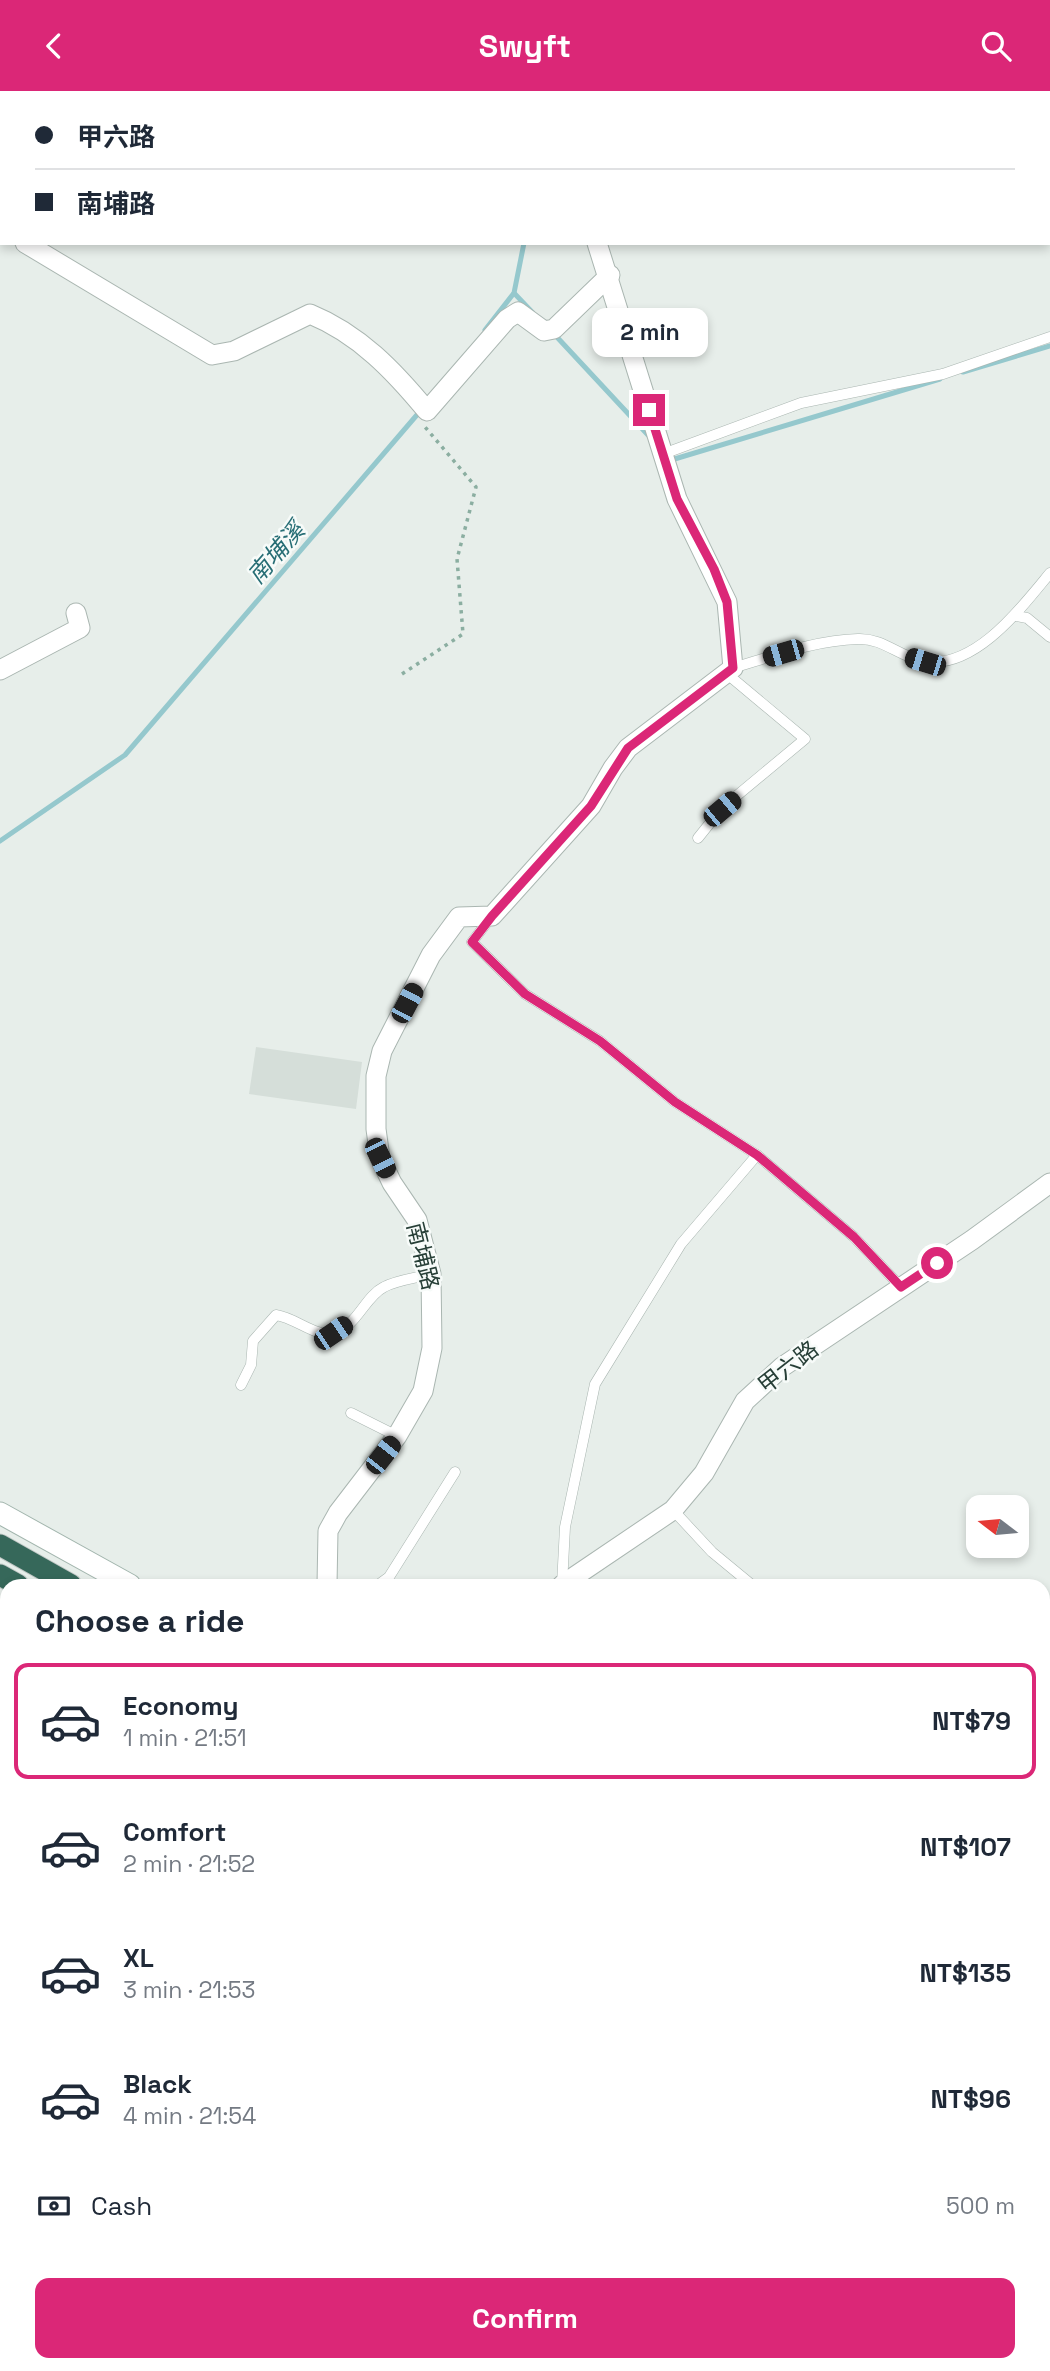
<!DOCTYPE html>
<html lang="en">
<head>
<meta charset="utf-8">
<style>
  body { margin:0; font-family:"Space Grotesk","Noto Sans TC",sans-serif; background:#f2f2f3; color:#1f2937; height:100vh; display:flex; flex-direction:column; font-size:26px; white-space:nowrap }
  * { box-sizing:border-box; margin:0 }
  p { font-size:23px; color:#747a83 }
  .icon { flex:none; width:38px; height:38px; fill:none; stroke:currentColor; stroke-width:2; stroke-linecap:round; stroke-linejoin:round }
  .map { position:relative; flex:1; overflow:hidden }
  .details { position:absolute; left:0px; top:1488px; width:1050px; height:793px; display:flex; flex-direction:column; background:#fff; border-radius:21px 21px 0 0; box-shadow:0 4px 10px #0003 }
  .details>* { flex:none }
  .banner { position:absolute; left:0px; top:0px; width:1050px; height:154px; box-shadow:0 4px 10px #0003; display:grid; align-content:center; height:154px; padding:0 35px; background:#fff }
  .needle { width:46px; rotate:286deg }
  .controls { position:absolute; left:966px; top:1404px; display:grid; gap:14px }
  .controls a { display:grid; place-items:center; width:63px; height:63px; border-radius:14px; background:#fff; box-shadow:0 4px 10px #0003; font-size:35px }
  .end { position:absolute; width:32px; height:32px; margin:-16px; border:9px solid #db2777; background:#fff; box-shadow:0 0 0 4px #fff }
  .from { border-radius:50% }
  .bubble { position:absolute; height:49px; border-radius:14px; background:#fff; box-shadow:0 4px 10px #0003; font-size:23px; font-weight:600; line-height:49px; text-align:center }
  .car { position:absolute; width:21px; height:42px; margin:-21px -10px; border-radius:9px; box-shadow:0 0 5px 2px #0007; background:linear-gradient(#222 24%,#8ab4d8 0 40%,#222 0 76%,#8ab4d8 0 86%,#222 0) }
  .banner b { display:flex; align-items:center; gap:24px; height:66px; font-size:26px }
  .banner b+b { border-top:2px solid #e0e1e3 }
  .banner i { width:18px; height:18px; background:#1f2937 }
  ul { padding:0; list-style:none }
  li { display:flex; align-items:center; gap:21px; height:116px; margin:0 14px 10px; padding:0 21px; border:4px solid transparent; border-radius:14px }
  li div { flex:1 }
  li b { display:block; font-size:26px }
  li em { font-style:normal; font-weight:600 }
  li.selected { border-color:#db2777 }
  li>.icon { width:63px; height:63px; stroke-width:1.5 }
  h2 { padding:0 35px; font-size:32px; line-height:84px }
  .pay { display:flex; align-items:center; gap:18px; height:77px; padding:0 35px; font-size:26px }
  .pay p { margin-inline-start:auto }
  .cta { display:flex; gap:14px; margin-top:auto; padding:14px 35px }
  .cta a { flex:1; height:80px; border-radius:14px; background:#db2777; color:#fff; font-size:28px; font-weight:600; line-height:80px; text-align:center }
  header { display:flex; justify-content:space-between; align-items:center; height:91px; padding:0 35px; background:#db2777; color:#fff; font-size:32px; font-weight:600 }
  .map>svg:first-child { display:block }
  .built { fill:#d5ded9 }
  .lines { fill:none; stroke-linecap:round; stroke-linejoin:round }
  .stream { stroke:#95c8cd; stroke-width:5 }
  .lane-casing { stroke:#aab6b1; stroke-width:11 }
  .street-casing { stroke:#aab6b1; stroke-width:21 }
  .secondary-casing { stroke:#a3b6ae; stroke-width:23 }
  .highway-casing { stroke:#c3c9c7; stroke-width:23 }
  .path { stroke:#8baea1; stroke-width:3.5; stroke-dasharray:3.5 5; stroke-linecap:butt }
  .lane { stroke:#fff; stroke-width:10 }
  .street { stroke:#fff; stroke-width:19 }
  .secondary { stroke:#fff; stroke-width:21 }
  .highway { stroke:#36685a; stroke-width:21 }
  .route { stroke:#db2777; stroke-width:9 }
  .labels { text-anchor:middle; stroke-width:5; stroke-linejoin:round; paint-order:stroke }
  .street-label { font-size:23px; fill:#273f37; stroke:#f7fbf9 }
  .water-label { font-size:24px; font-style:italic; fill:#276e75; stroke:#f7fbf9 }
</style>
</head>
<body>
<header><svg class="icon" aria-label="back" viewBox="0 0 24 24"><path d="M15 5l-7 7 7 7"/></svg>Swyft<svg class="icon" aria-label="search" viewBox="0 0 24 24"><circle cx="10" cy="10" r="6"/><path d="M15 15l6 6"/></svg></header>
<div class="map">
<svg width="1050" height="2280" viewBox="0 0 1050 2280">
  <rect width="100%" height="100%" fill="#e7eeea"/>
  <path class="built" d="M256 956 362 971 356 1018 249 1003Z"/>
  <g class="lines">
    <g class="stream">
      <path d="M543 2V0"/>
      <path d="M514 202 533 222"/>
      <path d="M485 239 514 202 524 152"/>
      <path d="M555 244 648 344"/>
      <path d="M963 281 1050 255"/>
      <path d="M668 370 940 288"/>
      <path d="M0 750 125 664 422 318"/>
    </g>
    <defs>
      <g id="lane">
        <path d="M663 363 801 312 943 283 1050 246"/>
        <path d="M1016 525 1027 527 1050 546"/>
        <path d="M733 577C773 565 816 549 858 548 884 547 899 566 923 570 974 580 1022 516 1050 482"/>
        <path d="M698 747 722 717 805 648 726 582"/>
        <path d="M492 825 472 851 525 903 600 950 675 1011 757 1064 854 1146 901 1196"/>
        <path d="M241 1294 251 1274 253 1250 276 1224C296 1227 315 1246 332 1242 357 1237 364 1206 384 1196 397 1189 416 1187 431 1183"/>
        <path d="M351 1322 397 1345"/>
        <path d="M673 1419 712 1461 752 1494"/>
        <path d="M378 1494 389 1486 455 1381"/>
        <path d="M562 1494 565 1436 595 1293 681 1153 757 1064"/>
        <path d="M1043 1877 1050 1873"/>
        <path d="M1043 1892 1050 1896"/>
        <path d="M177 2280 185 2273"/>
        <path d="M935 2280 942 2273"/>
      </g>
      <g id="street">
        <path d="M597 2V0"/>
        <path d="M0 138 2 139"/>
        <path d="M25 152 212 264 234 260 310 223C359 243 394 280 427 320L507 228 518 221 544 240 554 238 610 184"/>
        <path d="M0 579 80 537 76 522"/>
        <path d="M327 1494 328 1440 338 1422 397 1345 423 1300 432 1257 431 1183 417 1129 392 1092 380 1067 376 1038V985L382 960 431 864 459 826 492 825 591 715 613 677 628 657 733 577 727 511 677 408 597 152"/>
        <path d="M562 1494 673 1419 704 1382 745 1310 782 1276 972 1149 1050 1092"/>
        <path d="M1043 1700 1050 1696"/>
        <path d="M0 2126 7 2119"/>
      </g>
      <g id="secondary">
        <path d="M0 1422 130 1494"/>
        <path d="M0 1540 7 1544"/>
        <path d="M1043 2014 1050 2018"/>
        <path d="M0 2077 7 2085"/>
        <path d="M210 2273 218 2280"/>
      </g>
      <g id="highway">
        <path d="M0 1454 71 1494"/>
        <path d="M0 1484 18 1494"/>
        <path d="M1043 2045 1050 2049"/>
        <path d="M1043 2078 1050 2083"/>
        <path d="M1043 2109 1050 2112"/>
      </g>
    </defs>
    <use href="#lane" class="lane-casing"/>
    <use href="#street" class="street-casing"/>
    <use href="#secondary" class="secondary-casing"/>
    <use href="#highway" class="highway-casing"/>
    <path class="path" d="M402 583 463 543 457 468 476 396 425 336"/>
    <use href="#lane" class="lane"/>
    <use href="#street" class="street"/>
    <use href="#secondary" class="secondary"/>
    <use href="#highway" class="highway"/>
  </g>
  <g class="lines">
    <path class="route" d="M649 319 677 408 714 478 727 511 733 577 628 657 591 715 492 825 472 851 525 903 600 950 675 1011 757 1064 854 1146 901 1196 937 1172"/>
  </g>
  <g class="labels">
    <g class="street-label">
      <text transform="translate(423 1165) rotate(76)" y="8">南埔路</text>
      <text transform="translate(788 1276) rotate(-38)" y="8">甲六路</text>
    </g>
    <g class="water-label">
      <text transform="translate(276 462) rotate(-49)" y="8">南埔溪</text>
    </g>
  </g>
</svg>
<div class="controls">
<a><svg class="needle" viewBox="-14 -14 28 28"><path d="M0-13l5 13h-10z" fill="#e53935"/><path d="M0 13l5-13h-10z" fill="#747a83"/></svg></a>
</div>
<i class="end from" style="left:937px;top:1172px"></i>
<i class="end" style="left:649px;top:319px"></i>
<div class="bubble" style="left:592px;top:217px;width:116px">2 min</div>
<i class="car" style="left:783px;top:562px;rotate:254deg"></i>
<i class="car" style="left:925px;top:571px;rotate:287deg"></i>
<i class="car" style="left:722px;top:718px;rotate:50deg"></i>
<i class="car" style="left:407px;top:912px;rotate:28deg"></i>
<i class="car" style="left:380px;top:1067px;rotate:154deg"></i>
<i class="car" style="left:333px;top:1242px;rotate:56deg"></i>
<i class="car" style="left:383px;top:1364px;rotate:38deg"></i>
<div class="banner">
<b><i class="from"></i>甲六路</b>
<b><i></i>南埔路</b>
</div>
<section class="details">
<h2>Choose a ride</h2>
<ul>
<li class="selected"><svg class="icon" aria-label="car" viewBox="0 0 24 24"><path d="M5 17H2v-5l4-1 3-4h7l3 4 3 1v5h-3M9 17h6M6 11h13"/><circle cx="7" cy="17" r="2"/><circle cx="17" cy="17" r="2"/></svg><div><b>Economy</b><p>1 min · 21:51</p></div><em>NT$79</em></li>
<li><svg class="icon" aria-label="car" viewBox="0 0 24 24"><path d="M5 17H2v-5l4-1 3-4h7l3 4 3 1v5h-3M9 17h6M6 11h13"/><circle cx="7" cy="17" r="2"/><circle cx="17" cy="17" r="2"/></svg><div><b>Comfort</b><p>2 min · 21:52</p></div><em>NT$107</em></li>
<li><svg class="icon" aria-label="car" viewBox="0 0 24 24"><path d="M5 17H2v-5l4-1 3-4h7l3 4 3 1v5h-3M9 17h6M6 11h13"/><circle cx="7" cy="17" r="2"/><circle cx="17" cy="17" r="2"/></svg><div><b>XL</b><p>3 min · 21:53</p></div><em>NT$135</em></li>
<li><svg class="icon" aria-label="car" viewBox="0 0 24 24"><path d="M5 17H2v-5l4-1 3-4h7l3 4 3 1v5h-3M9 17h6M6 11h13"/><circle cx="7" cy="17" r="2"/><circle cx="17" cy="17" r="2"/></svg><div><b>Black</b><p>4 min · 21:54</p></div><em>NT$96</em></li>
</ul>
<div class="pay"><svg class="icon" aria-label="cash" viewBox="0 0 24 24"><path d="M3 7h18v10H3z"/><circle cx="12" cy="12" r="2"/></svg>Cash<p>500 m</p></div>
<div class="cta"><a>Confirm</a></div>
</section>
</div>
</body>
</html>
